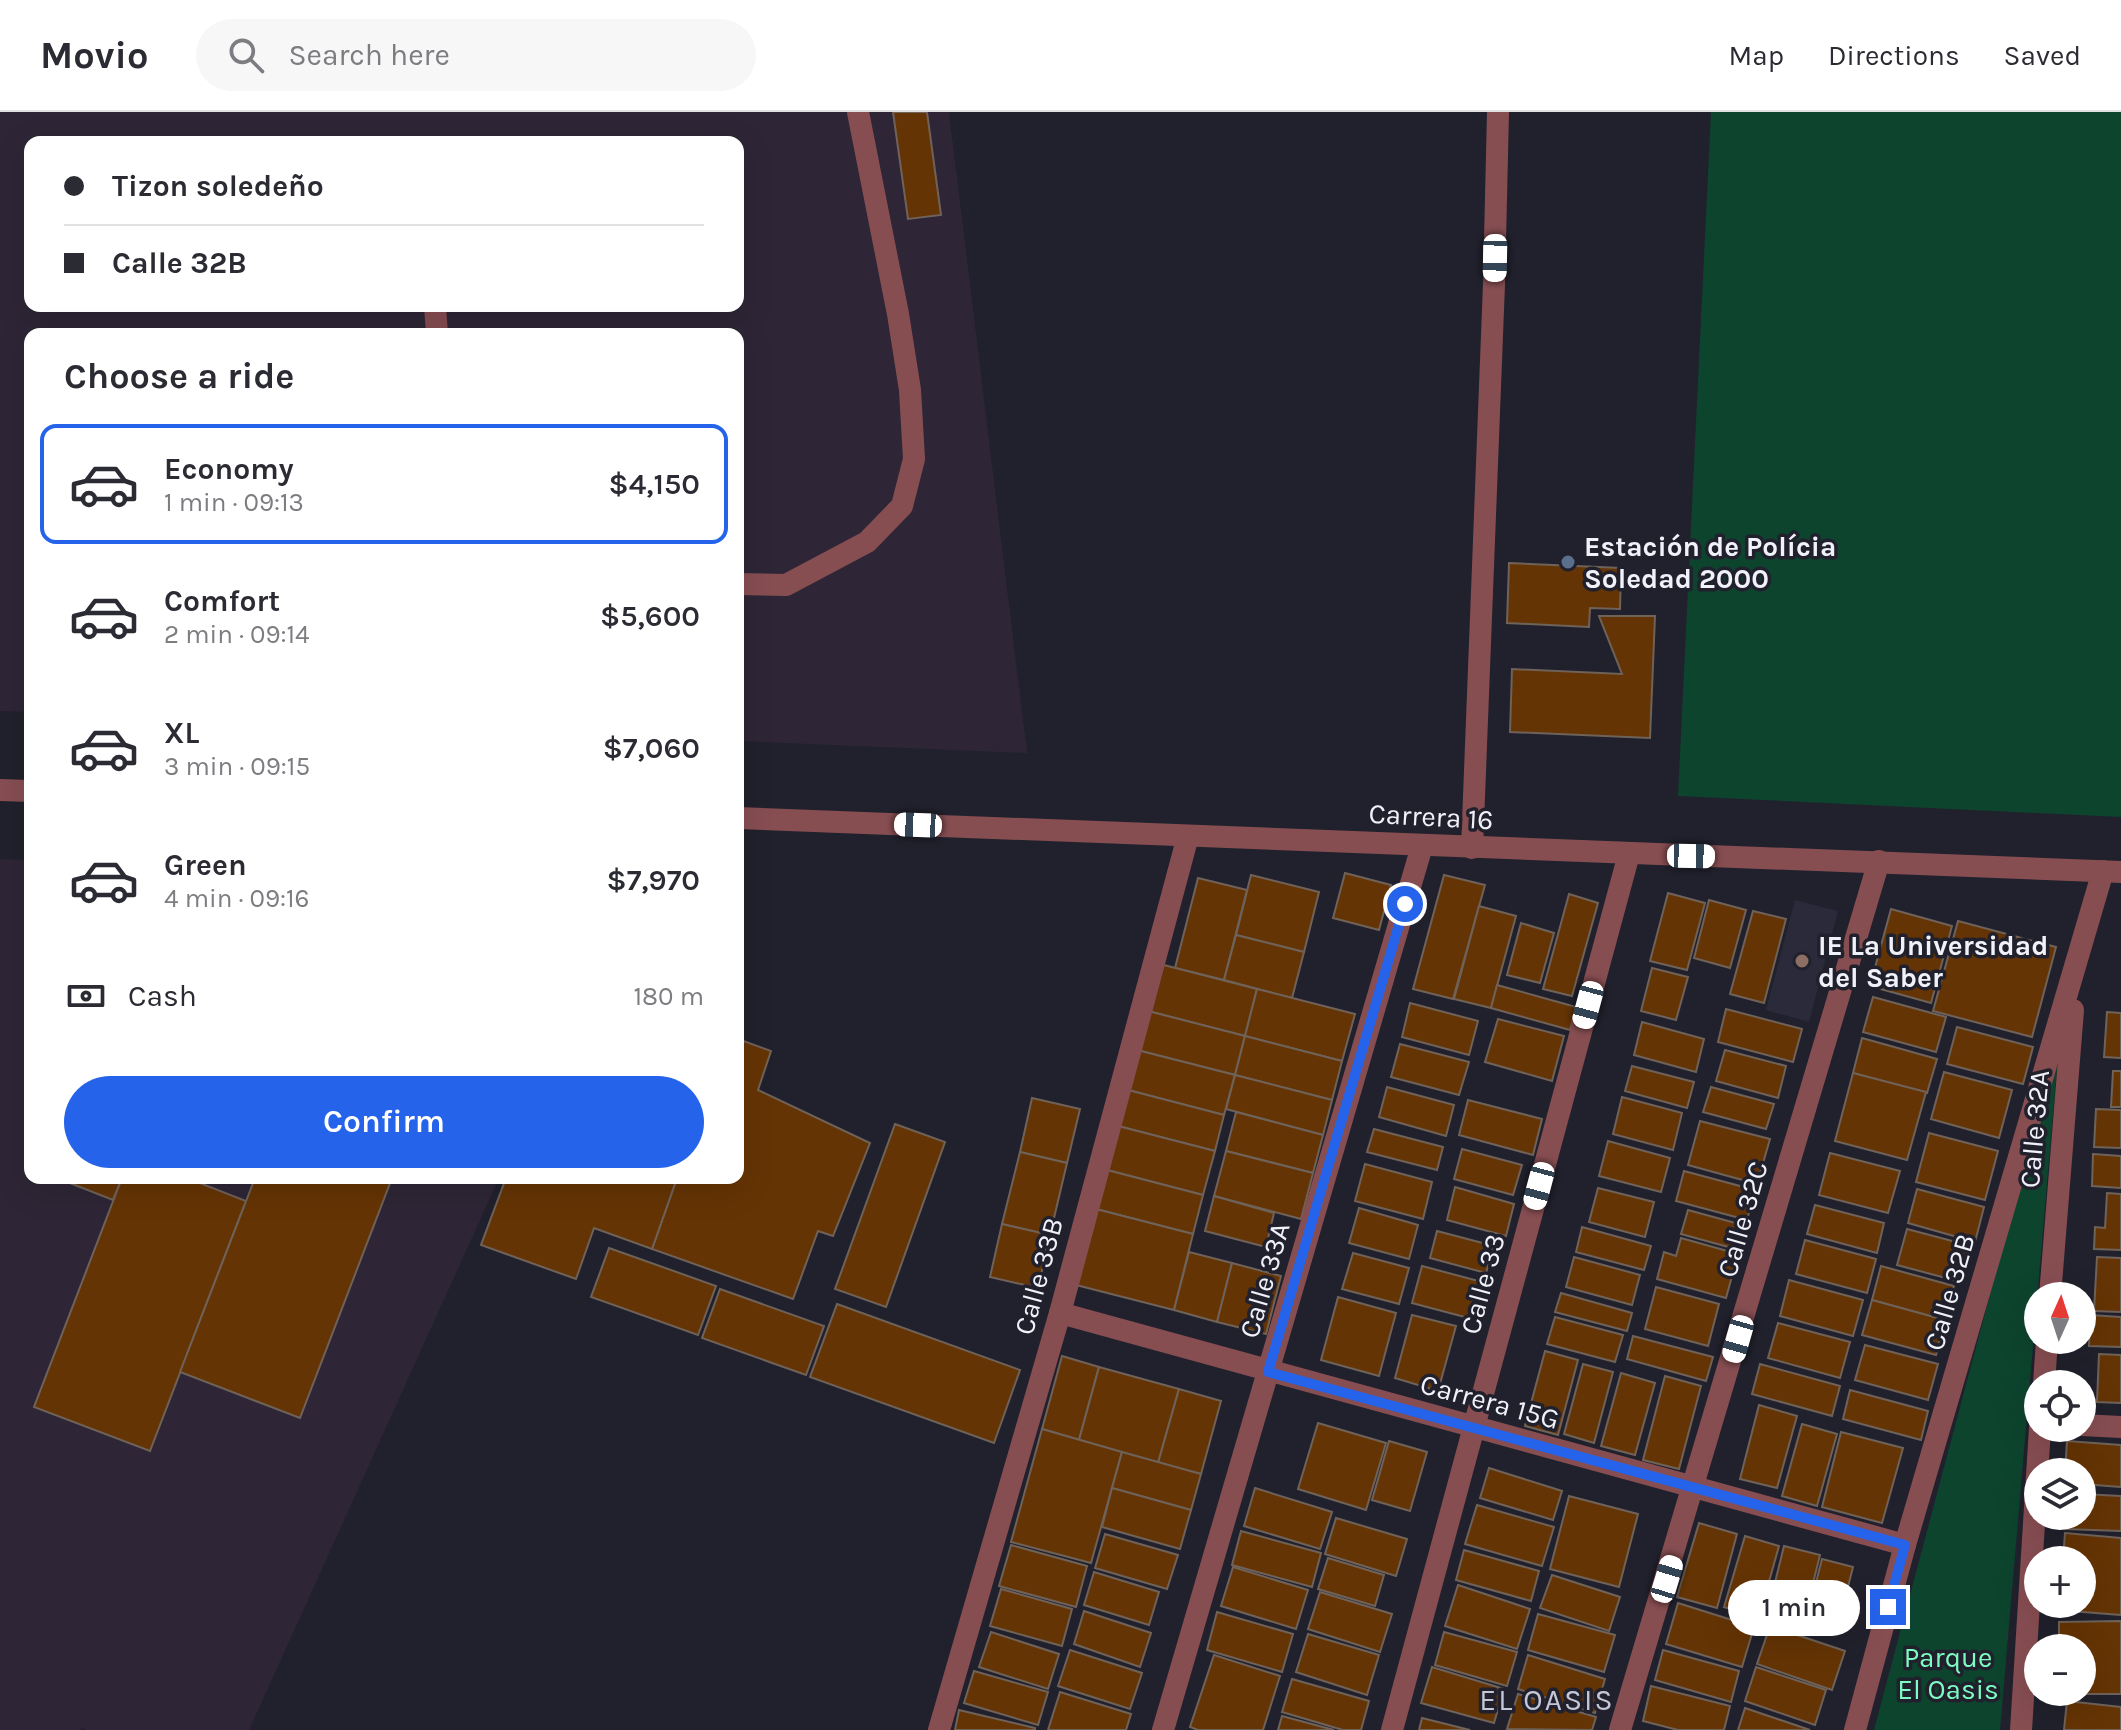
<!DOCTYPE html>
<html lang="en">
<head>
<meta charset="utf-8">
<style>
  body { margin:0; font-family:Karla,sans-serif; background:#f7f7f7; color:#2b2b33; height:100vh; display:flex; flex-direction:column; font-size:30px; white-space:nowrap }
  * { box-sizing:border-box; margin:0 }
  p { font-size:26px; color:#7c7c81 }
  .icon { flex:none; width:44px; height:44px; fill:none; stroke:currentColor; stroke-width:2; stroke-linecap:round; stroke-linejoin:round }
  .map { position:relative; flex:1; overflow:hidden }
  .details { position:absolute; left:24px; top:216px; width:720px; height:856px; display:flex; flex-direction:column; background:#fff; border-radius:16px; box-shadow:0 8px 32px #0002 }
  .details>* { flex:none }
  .guide { position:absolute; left:24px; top:24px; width:720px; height:176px; border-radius:16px; box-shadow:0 8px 32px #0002; display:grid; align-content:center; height:176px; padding:0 40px; background:#fff }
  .needle { width:52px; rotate:3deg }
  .fabs { position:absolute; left:2024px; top:1170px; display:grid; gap:16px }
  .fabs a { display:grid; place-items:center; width:72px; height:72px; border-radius:50%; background:#fff; box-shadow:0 8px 32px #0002; font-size:40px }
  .end { position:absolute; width:36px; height:36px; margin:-18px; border:10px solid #2563eb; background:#fff; box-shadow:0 0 0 4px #fff }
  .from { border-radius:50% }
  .bubble { position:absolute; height:56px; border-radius:28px; background:#fff; box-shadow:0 8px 32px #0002; font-size:26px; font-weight:600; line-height:56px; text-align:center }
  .car { position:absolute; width:24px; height:48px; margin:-24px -12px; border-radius:10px; box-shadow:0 0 6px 2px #0007; background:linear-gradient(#fff 24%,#345 0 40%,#fff 0 76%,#345 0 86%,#fff 0) }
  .guide b { display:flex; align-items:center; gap:28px; height:76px; font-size:30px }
  .guide b+b { border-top:2px solid #e1e1e2 }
  .guide i { width:20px; height:20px; background:#2b2b33 }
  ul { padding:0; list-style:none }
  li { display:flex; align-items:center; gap:24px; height:120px; margin:0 16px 12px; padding:0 24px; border:4px solid transparent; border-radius:16px }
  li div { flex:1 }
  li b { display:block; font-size:30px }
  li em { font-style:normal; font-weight:600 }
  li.selected { border-color:#2563eb }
  li>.icon { width:72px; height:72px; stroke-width:1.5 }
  h2 { padding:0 40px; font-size:36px; line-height:96px }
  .pay { display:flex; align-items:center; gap:20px; height:88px; padding:0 40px; font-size:30px }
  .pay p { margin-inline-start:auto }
  .primary-button { display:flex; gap:16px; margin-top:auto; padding:16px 40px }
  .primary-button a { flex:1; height:92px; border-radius:48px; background:#2563eb; color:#fff; font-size:32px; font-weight:600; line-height:92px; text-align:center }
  header { display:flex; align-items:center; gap:48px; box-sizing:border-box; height:112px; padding:0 40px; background:#fff; border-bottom:2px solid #e1e1e2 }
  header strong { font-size:38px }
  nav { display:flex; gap:44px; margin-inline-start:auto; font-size:28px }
  .search { width:560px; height:72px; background:#f7f7f7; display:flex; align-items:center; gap:20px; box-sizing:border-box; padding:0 28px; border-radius:44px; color:#7c7c81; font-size:30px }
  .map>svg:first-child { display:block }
  .industrial { fill:#2e2636; fill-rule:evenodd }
  .built { fill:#2a2a3b }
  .green { fill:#0d442e }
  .building { fill:#653404; stroke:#6f6259; stroke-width:2 }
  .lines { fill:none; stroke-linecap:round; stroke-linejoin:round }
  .service { stroke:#874e52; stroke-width:22 }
  .minor { stroke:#874e52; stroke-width:22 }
  .tertiary { stroke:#874e52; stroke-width:22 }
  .route { stroke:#2563eb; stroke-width:10 }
  .service-dot { fill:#5c6f8a; stroke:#21212d; stroke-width:3 }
  .education-dot { fill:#8d6e63; stroke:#21212d; stroke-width:3 }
  .labels { text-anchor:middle; stroke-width:7; stroke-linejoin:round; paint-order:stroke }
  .poi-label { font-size:28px; font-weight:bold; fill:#f1f1fa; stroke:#21212d; text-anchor:start }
  .street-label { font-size:28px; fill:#f1f1fa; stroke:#21212d }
  .park-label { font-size:28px; fill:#7cfcc2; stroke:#21212d }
  .neighbourhood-label { font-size:30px; letter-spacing:2px; fill:#c5c6d6; stroke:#21212d }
</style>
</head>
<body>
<header>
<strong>Movio</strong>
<div class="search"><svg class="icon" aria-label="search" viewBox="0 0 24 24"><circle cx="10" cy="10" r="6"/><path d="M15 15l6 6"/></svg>Search here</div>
<nav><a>Map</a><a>Directions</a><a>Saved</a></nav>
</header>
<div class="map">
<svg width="2121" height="1618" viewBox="0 0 2121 1618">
  <rect width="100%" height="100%" fill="#21212d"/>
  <g class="industrial">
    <path d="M0 0H949L1027 641 738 629V222H30V600L0 599ZM30 30H738V194H30Z"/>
    <path d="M0 747 30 748V1066H499L249 1618H87L82 1616 80 1618H0Z"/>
  </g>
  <path class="built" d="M1795 788 1838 799 1809 910 1766 898Z"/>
  <g class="green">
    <path d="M1711 0H2121V705L1678 684Z"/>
    <path d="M2060 920 2000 1618H1874Z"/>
  </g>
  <g class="building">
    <path d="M893 0H927L941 103 908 107Z"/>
    <path d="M1509 451 1621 456 1620 497 1590 496 1589 515 1507 511Z"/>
    <path d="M1599 504H1655L1650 626 1510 620 1512 557 1622 562Z"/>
    <path d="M1345 761 1391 773 1379 818 1333 806Z"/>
    <path d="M1251 763 1319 780 1304 840 1236 823Z"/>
    <path d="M1444 763 1485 773 1453 887 1413 877Z"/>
    <path d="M1198 766 1247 778 1224 868 1175 856Z"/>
    <path d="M1668 781 1705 791 1687 858 1650 849Z"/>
    <path d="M1569 782 1598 791 1572 884 1543 877Z"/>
    <path d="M1709 788 1746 798 1730 856 1694 846Z"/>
    <path d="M1479 794 1516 804 1491 896 1454 887Z"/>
    <path d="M1891 797 1952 814 1931 891 1870 874Z"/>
    <path d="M1753 799 1786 807 1764 891 1730 882Z"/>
    <path d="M1958 809 2056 835 2032 925 1933 899Z"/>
    <path d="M1521 811 1554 821 1540 871 1507 863Z"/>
    <path d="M1236 823 1304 840 1292 886 1224 868Z"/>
    <path d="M1160 852 1257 877 1245 924 1148 899Z"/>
    <path d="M1652 856 1688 865 1676 908 1641 899Z"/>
    <path d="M1497 873 1576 895 1570 918 1491 896Z"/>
    <path d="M1257 877 1355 902 1342 949 1245 924Z"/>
    <path d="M1873 885 1946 905 1936 940 1863 920Z"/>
    <path d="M1410 891 1478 909 1469 943 1402 925Z"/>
    <path d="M1726 897 1802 917 1793 950 1718 930Z"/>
    <path d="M1148 899 1245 924 1235 963 1137 938Z"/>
    <path d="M2107 900 2121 901V946L2104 945Z"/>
    <path d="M1498 907 1564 924 1552 969 1485 950Z"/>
    <path d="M1642 910 1704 927 1696 960 1634 943Z"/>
    <path d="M1957 915 2033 935 2023 972 1947 952Z"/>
    <path d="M1245 924 1342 949 1332 988 1235 963Z"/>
    <path d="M1862 926 1937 947 1927 981 1853 961Z"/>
    <path d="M738 927 771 939 758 978 870 1031 833 1124 818 1119 793 1187 652 1137 677 1066H738Z"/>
    <path d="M1400 932 1469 950 1459 983 1391 965Z"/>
    <path d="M1137 938 1235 963 1224 1003 1128 978Z"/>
    <path d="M1725 938 1786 954 1778 986 1716 969Z"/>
    <path d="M1632 954 1694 970 1687 996 1625 979Z"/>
    <path d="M2113 959H2121V995H2111Z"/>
    <path d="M1944 960 2012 978 1999 1026 1931 1007Z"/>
    <path d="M1853 961 1926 980 1907 1048 1835 1029Z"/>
    <path d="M1235 963 1332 988 1323 1023 1226 997Z"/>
    <path d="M1387 975 1454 993 1446 1024 1379 1005Z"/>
    <path d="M1711 975 1774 992 1766 1017 1703 1000Z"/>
    <path d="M1128 978 1224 1003 1215 1039 1118 1014Z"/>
    <path d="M1622 985 1682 1001 1673 1038 1613 1022Z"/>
    <path d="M1032 986 1080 997 1067 1051 1020 1040Z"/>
    <path d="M1468 988 1542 1007 1533 1043 1459 1023Z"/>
    <path d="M2096 997 2121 998V1036L2094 1035Z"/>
    <path d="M1236 1000 1323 1023 1313 1061 1226 1039Z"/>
    <path d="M1700 1009 1770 1027 1757 1072 1688 1053Z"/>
    <path d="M895 1012 945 1030 886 1195 835 1177Z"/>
    <path d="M1118 1014 1215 1039 1203 1083 1107 1058Z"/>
    <path d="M1374 1017 1443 1035 1437 1058 1367 1040Z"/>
    <path d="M1929 1021 1998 1039 1985 1088 1916 1070Z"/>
    <path d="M1608 1029 1670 1046 1661 1080 1599 1064Z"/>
    <path d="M1462 1037 1522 1053 1513 1083 1454 1067Z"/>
    <path d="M1226 1039 1313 1061 1301 1107 1214 1084Z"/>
    <path d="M1020 1040 1067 1051 1050 1123 1002 1112Z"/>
    <path d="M1830 1041 1900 1059 1888 1101 1819 1083Z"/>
    <path d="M2093 1042 2121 1044V1076L2092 1074Z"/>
    <path d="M1365 1052 1432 1070 1423 1107 1355 1089Z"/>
    <path d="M1107 1058 1203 1083 1193 1122 1096 1097Z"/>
    <path d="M1684 1059 1755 1078 1747 1108 1676 1089Z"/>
    <path d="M57 1066H122L113 1088Z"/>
    <path d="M122 1066H187L246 1089 150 1339 34 1295Z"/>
    <path d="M255 1066H392L300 1306 180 1260Z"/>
    <path d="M506 1066H677L652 1137 594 1116 576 1167 481 1133Z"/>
    <path d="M1455 1075 1514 1092 1506 1124 1447 1108Z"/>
    <path d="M1598 1076 1654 1090 1645 1125 1589 1110Z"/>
    <path d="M1917 1077 1984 1095 1975 1130 1908 1111Z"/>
    <path d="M2107 1081 2121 1082V1138L2094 1137 2095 1115 2105 1116Z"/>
    <path d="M1214 1084 1274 1101 1266 1135 1205 1119Z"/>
    <path d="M1815 1093 1884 1111 1877 1141 1807 1122Z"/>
    <path d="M1359 1096 1418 1113 1409 1147 1349 1131Z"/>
    <path d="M1096 1097 1193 1122 1174 1198 1076 1173Z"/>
    <path d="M1688 1098 1739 1112 1732 1136 1681 1122Z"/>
    <path d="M1002 1112 1050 1123 1038 1176 990 1165Z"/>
    <path d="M1582 1115 1651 1134 1644 1158 1576 1140Z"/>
    <path d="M1907 1117 1971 1134 1961 1170 1897 1153Z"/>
    <path d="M1437 1119 1494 1134 1486 1161 1430 1146Z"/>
    <path d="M1681 1126 1738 1142 1726 1186 1657 1167 1664 1140 1676 1144Z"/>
    <path d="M1805 1128 1876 1147 1867 1181 1796 1162Z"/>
    <path d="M609 1136 716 1174 698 1223 591 1185Z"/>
    <path d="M1189 1140 1232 1151 1217 1210 1174 1198Z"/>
    <path d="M1353 1141 1409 1156 1399 1192 1342 1177Z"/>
    <path d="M1574 1145 1640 1163 1632 1193 1566 1175Z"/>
    <path d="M2097 1145 2121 1146V1200L2094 1199Z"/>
    <path d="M1232 1151 1281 1164 1266 1222 1217 1210Z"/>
    <path d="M1422 1154 1486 1171 1476 1208 1412 1191Z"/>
    <path d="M1881 1154 1954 1174 1944 1208 1872 1188Z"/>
    <path d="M1789 1168 1863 1188 1853 1224 1780 1204Z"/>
    <path d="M1656 1175 1719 1192 1708 1234 1645 1217Z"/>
    <path d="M720 1177 824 1214 806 1263 702 1226Z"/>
    <path d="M1561 1181 1632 1201 1627 1219 1555 1200Z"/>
    <path d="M1338 1185 1396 1201 1379 1264 1321 1248Z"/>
    <path d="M1872 1188 1945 1208 1936 1243 1862 1223Z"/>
    <path d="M837 1192 1020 1258 994 1331 810 1265Z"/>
    <path d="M1412 1203 1456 1214 1438 1279 1395 1266Z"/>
    <path d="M2090 1203 2121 1205V1235L2089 1234Z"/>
    <path d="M1555 1205 1623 1223 1615 1250 1547 1232Z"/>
    <path d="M1778 1211 1850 1230 1840 1266 1768 1246Z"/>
    <path d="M1633 1224 1713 1245 1706 1269 1627 1247Z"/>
    <path d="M1865 1233 1938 1252 1928 1288 1855 1268Z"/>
    <path d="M1545 1239 1578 1248 1558 1323 1525 1314Z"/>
    <path d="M2099 1242 2121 1243V1291L2097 1290Z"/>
    <path d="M1062 1244 1099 1255 1079 1328 1042 1317Z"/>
    <path d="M1583 1252 1613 1260 1594 1331 1564 1322Z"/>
    <path d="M1760 1252 1840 1274 1832 1304 1752 1282Z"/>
    <path d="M1099 1255 1179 1277 1158 1351 1079 1328Z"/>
    <path d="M1621 1261 1655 1271 1635 1343 1601 1334Z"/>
    <path d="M1665 1264 1701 1274 1679 1357 1643 1348Z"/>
    <path d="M1179 1277 1221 1289 1201 1362 1158 1351Z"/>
    <path d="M1850 1278 1928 1299 1921 1328 1843 1307Z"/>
    <path d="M1759 1293 1797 1304 1777 1376 1740 1367Z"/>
    <path d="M1318 1311 1386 1331 1366 1398 1298 1377Z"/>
    <path d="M1802 1312 1837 1322 1817 1394 1782 1384Z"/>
    <path d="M1042 1317 1122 1340 1091 1451 1011 1430Z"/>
    <path d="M1841 1320 1903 1336 1882 1411 1822 1395Z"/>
    <path d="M1389 1329 1427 1340 1410 1399 1372 1388Z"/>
    <path d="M2067 1329 2121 1333V1375L2082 1372V1360H2065Z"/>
    <path d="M1122 1340 1201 1362 1191 1398 1112 1376Z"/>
    <path d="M1489 1356 1562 1379 1553 1408 1480 1386Z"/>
    <path d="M1112 1376 1191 1398 1180 1437 1102 1415Z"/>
    <path d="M1255 1376 1332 1400 1320 1437 1244 1414Z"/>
    <path d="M2082 1382 2121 1384V1419L2064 1417V1404H2082Z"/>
    <path d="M1569 1384 1638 1402 1619 1475 1550 1457Z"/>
    <path d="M1477 1393 1554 1415 1542 1454 1465 1432Z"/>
    <path d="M1336 1406 1407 1427 1396 1464 1325 1442Z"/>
    <path d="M1699 1411 1737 1422 1717 1496 1677 1485Z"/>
    <path d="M1241 1419 1321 1441 1312 1475 1232 1453Z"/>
    <path d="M2065 1421 2121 1426V1503L2058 1498 2059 1492H2082V1448H2063Z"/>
    <path d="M1105 1422 1178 1443 1167 1477 1095 1456Z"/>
    <path d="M1745 1424 1779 1434 1759 1505 1724 1495Z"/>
    <path d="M1011 1433 1087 1454 1076 1495 999 1474Z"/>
    <path d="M1784 1434 1820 1443 1802 1516 1766 1507Z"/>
    <path d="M1464 1438 1539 1459 1531 1489 1456 1468Z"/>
    <path d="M1328 1446 1384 1463 1375 1494 1318 1477Z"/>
    <path d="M1822 1447 1853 1455 1836 1522 1805 1514Z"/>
    <path d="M1233 1455 1308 1478 1296 1517 1221 1494Z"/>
    <path d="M1094 1460 1159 1480 1149 1513 1084 1493Z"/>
    <path d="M1552 1463 1620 1485 1609 1519 1540 1496Z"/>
    <path d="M1458 1473 1530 1497 1517 1537 1445 1514Z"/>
    <path d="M1001 1477 1072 1497 1062 1534 990 1514Z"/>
    <path d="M1320 1480 1392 1502 1380 1540 1308 1517Z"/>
    <path d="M1678 1491 1754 1515 1742 1555 1666 1532Z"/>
    <path d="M1084 1499 1151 1521 1140 1555 1074 1532Z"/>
    <path d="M1217 1500 1293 1522 1282 1560 1207 1538Z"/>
    <path d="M1538 1502 1615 1523 1604 1560 1528 1538Z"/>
    <path d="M2121 1509V1582H2060V1580H2082V1536H2059V1510Z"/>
    <path d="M1770 1514 1845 1539 1832 1578 1757 1552Z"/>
    <path d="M991 1520 1059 1542 1048 1577 979 1555Z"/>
    <path d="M1444 1520 1517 1540 1507 1574 1435 1553Z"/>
    <path d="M1308 1522 1379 1543 1367 1583 1296 1560Z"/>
    <path d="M1070 1538 1142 1561 1130 1597 1058 1574Z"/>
    <path d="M1663 1538 1739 1559 1731 1590 1655 1568Z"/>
    <path d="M1214 1543 1280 1564 1263 1618H1198L1190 1615Z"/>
    <path d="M1528 1543 1605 1567 1595 1601 1518 1577Z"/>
    <path d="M1432 1555 1504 1577 1494 1611 1421 1591Z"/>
    <path d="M1756 1555 1826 1578 1815 1613 1745 1589Z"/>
    <path d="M974 1559 1048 1580 1038 1613 964 1591Z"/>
    <path d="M1292 1567 1369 1589 1361 1618H1343L1282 1600Z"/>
    <path d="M1651 1574 1730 1594 1724 1618H1678L1643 1609Z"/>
    <path d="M1060 1580 1131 1602 1126 1618H1048Z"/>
    <path d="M1518 1582 1596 1605 1592 1618 1507 1617Z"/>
    <path d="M2067 1589 2121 1595V1618H2064Z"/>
    <path d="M1745 1596 1810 1618H1738Z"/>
    <path d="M959 1598 1035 1616V1618H955Z"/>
    <path d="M1282 1604 1334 1618H1278Z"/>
    <path d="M1422 1606 1470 1618H1419Z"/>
  </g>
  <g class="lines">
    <g class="service">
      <path d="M435 194 437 222"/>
      <path d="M738 472 786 473 867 430 902 394 914 347 910 278 898 202 858 0"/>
      <path d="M1472 736 1494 172 1498 0"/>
    </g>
    <g class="minor">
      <path d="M2050 1184 2073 898"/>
      <path d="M1060 1201 1905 1433"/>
      <path d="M2044 1272 2047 1228"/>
      <path d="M2082 1313 2121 1315"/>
      <path d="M939 1618 1060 1201 1188 724"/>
      <path d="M1163 1618 1422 734"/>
      <path d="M1392 1618 1629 742"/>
      <path d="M1620 1618 1879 749"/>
      <path d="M1855 1618 1905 1433 2103 759"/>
      <path d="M2021 1618 2040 1316"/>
    </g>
    <g class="tertiary">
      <path d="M0 678 30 679"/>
      <path d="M738 706 2121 760"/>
    </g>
  </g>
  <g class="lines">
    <path class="route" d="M1405 792 1268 1260 1905 1433 1888 1495"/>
  </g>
  <circle class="service-dot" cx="1568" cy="450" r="8"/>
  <circle class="education-dot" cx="1802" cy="849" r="8"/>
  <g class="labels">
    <g class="poi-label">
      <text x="1584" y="444">Estación de Polícia<tspan x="1584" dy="32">Soledad 2000</tspan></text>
      <text x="1818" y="843">IE La Universidad<tspan x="1818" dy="32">del Saber</tspan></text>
    </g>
    <g class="street-label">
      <text transform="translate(1431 704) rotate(3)" y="10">Carrera 16</text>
      <text transform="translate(2034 1017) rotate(-85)" y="10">Calle 32A</text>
      <text transform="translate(1742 1107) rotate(-74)" y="10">Calle 32C</text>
      <text transform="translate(1038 1164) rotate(-75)" y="10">Calle 33B</text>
      <text transform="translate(1264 1168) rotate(-74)" y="10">Calle 33A</text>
      <text transform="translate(1482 1172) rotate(-75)" y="10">Calle 33</text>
      <text transform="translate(1949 1180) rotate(-74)" y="10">Calle 32B</text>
      <text transform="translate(1490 1289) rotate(15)" y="10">Carrera 15G</text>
    </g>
    <g class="park-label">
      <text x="1948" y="1555">Parque<tspan x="1948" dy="32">El Oasis</tspan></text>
    </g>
    <g class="neighbourhood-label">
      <text x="1547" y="1598">EL OASIS</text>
    </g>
  </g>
</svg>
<div class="fabs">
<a><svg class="needle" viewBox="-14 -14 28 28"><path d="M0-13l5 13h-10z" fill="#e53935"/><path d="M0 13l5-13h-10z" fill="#7c7c81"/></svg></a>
<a><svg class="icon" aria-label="locate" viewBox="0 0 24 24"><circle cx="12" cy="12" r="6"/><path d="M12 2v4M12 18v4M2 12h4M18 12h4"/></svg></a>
<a><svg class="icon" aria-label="layers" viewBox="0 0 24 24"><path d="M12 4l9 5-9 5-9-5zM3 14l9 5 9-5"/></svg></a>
<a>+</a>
<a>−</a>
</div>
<i class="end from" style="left:1405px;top:792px"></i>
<i class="end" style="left:1888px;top:1495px"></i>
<div class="bubble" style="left:1728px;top:1468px;width:132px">1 min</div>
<i class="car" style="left:1495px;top:146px;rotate:181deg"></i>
<i class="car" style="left:918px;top:713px;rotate:272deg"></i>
<i class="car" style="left:1691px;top:744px;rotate:91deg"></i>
<i class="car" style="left:1588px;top:893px;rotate:195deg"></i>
<i class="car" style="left:1539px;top:1074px;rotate:195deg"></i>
<i class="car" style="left:1738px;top:1227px;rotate:196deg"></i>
<i class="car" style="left:1667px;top:1467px;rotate:17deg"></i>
<div class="guide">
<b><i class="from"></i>Tizon soledeño</b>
<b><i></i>Calle 32B</b>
</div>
<section class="details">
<h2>Choose a ride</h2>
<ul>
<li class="selected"><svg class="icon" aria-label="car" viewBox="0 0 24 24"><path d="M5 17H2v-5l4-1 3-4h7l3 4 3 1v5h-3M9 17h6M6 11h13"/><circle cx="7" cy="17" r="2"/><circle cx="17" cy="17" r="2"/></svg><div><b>Economy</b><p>1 min · 09:13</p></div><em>$4,150</em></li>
<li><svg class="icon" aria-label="car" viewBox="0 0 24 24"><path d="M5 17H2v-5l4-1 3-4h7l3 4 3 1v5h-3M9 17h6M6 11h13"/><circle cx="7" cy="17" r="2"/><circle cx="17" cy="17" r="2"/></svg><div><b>Comfort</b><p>2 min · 09:14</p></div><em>$5,600</em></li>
<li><svg class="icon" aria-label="car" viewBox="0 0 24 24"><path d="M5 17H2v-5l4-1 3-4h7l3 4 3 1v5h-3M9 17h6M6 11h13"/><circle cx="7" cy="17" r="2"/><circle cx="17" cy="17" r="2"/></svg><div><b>XL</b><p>3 min · 09:15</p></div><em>$7,060</em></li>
<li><svg class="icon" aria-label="car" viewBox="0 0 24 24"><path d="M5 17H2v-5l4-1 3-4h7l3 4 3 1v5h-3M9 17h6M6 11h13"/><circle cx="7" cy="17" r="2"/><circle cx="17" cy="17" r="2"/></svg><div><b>Green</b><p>4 min · 09:16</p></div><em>$7,970</em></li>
</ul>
<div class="pay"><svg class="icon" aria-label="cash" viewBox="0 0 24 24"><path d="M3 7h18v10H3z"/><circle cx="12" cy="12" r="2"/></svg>Cash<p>180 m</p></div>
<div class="primary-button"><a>Confirm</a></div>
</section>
</div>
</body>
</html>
